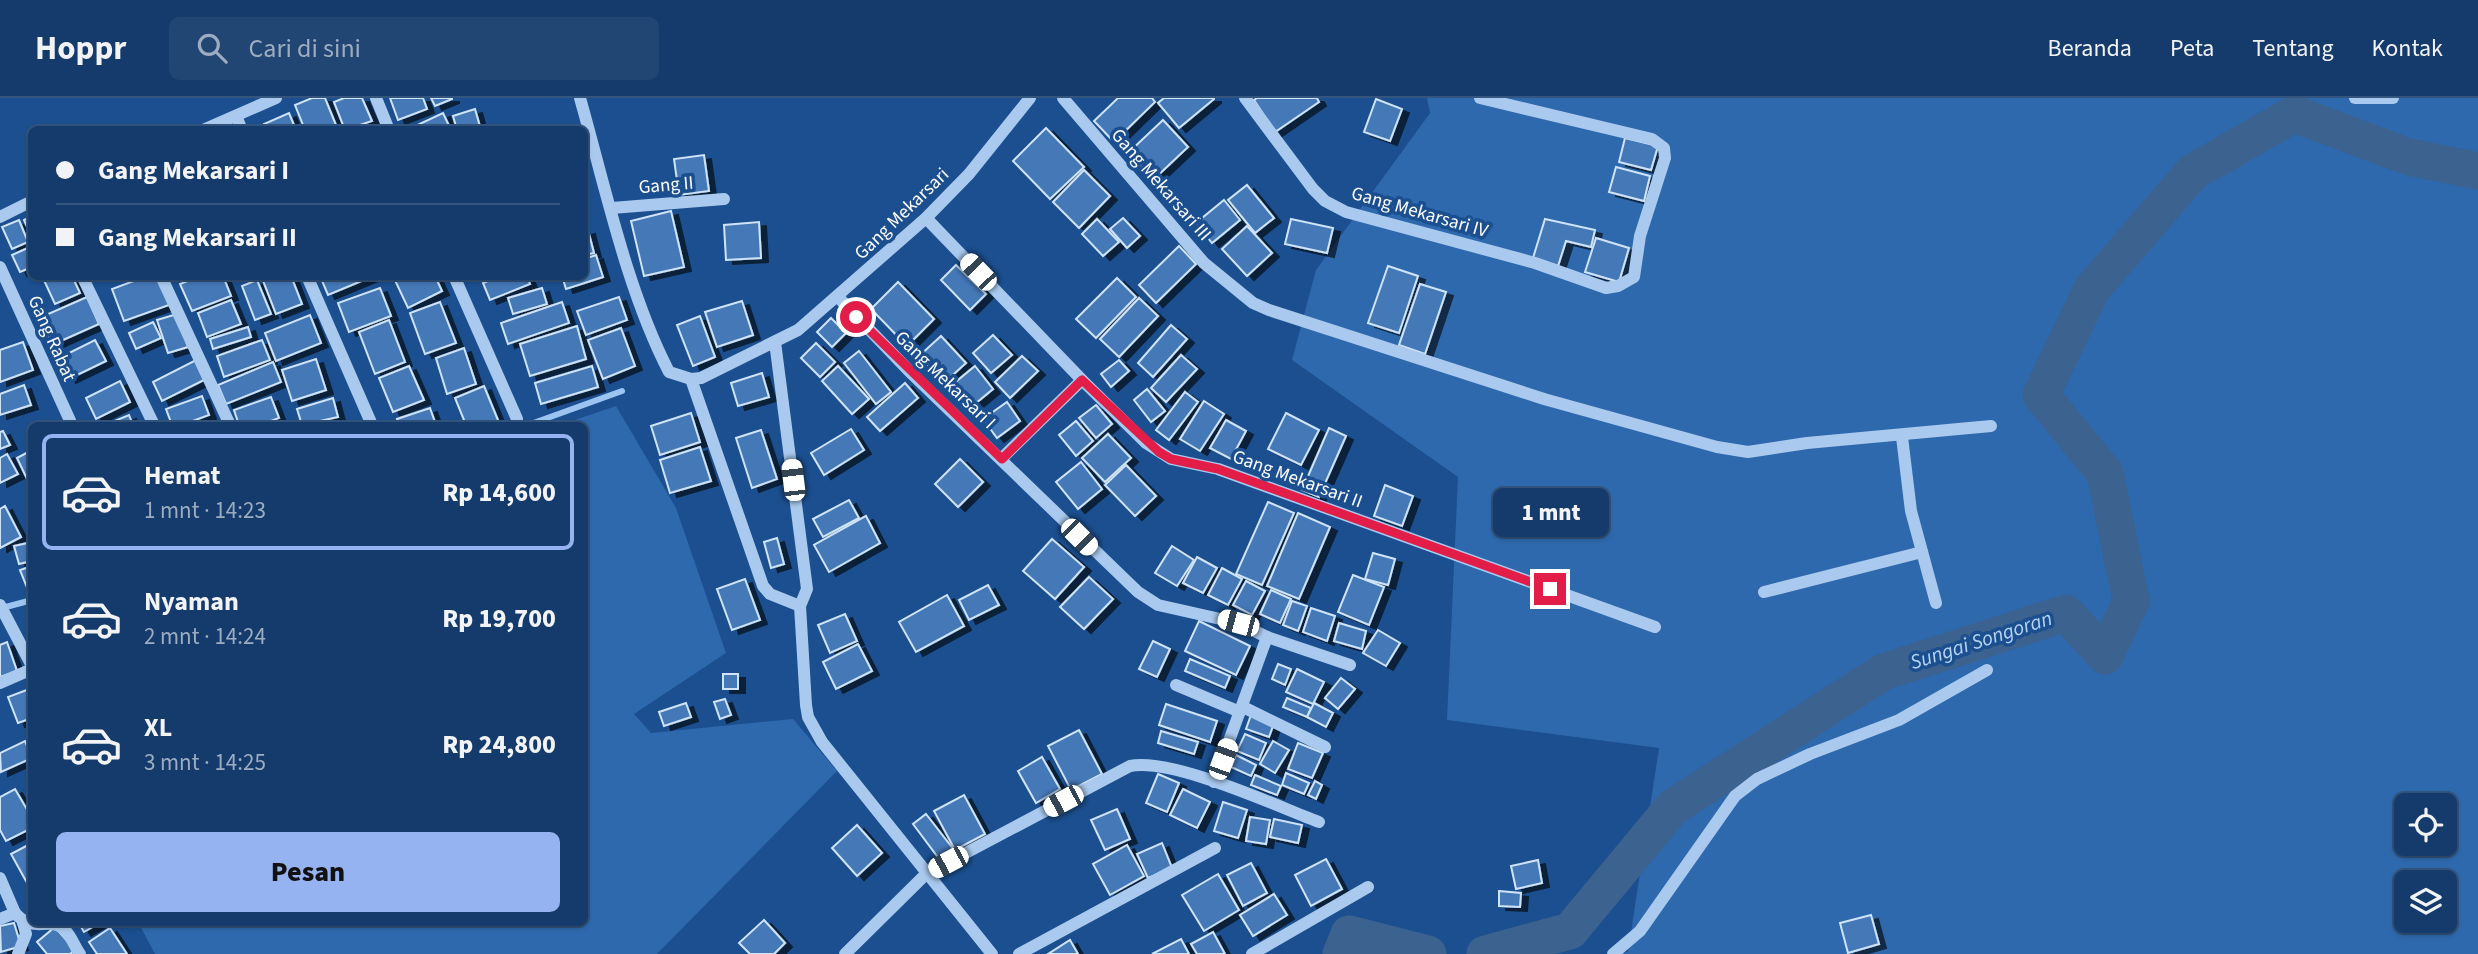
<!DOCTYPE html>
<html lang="id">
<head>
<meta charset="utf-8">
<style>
  body { margin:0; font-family:"Source Sans 3",sans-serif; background:#214673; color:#f1f3f6; height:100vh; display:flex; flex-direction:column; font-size:26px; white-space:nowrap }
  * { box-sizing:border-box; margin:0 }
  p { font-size:23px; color:#9dadc1 }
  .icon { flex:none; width:38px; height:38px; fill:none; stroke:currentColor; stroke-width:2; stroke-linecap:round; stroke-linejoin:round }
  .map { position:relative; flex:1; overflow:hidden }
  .drawer { position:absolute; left:28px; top:324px; width:560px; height:504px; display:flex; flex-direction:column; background:#143b6b; border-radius:10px; box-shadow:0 2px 5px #0004,0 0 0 2px #33557e }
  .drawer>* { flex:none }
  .hud { position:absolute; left:28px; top:28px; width:560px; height:154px; border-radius:10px; box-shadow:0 2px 5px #0004,0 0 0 2px #33557e; display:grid; align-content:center; height:154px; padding:0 28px; background:#143b6b }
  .controls { position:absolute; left:2394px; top:695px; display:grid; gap:14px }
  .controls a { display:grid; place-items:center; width:63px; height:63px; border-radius:10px; background:#143b6b; box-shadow:0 2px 5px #0004,0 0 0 2px #33557e; font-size:35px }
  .end { position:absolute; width:32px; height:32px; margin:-16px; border:9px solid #e11d48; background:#fff; box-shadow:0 0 0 4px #fff }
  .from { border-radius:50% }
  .bubble { position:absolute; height:49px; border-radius:10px; background:#143b6b; box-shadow:0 2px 5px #0004,0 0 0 2px #33557e; font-size:23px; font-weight:800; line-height:49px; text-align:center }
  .car { position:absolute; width:21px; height:42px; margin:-21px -10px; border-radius:9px; box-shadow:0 0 5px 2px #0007; background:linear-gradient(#fff 24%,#345 0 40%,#fff 0 76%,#345 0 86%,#fff 0) }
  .hud b { display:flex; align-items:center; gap:24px; height:66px; font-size:26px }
  .hud b+b { border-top:2px solid #33557e }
  .hud i { width:18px; height:18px; background:#f1f3f6 }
  ul { padding:12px 0 0; list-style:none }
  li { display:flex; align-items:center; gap:21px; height:116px; margin:0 14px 10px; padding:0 14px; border:4px solid transparent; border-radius:10px }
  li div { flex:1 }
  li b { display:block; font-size:26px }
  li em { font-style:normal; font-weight:800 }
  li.on { border-color:#95b2f1 }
  li>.icon { width:63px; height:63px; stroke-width:1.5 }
  .primary-button { display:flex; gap:14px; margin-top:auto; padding:14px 28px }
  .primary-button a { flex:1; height:80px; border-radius:10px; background:#95b2f1; color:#111; font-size:28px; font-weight:800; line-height:80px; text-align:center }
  header { display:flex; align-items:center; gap:42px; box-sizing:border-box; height:98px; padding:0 35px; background:#143b6b; border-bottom:2px solid #33557e }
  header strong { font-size:33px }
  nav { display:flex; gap:38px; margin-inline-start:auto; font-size:24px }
  .search { width:490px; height:63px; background:#214673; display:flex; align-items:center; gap:18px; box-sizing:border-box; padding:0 24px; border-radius:10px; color:#9dadc1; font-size:26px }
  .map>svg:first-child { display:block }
  .green { fill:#2e69ad; fill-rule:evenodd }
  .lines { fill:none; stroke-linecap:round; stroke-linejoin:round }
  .stream { stroke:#9cc4f0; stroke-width:6 }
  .river { stroke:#3c6290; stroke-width:37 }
  .building { fill:#4478b7; stroke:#cfe3fa; stroke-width:2; filter:url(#shadow) }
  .minor { stroke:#a9c9ee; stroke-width:12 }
  .route { stroke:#e11d48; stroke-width:9 }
  .labels { text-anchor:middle; stroke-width:7; stroke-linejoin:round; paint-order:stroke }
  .street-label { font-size:19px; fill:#fff; stroke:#1b4f8f }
  .water-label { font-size:21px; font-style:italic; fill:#b5d3f5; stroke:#1b4f8f }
</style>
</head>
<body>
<header>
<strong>Hoppr</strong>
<div class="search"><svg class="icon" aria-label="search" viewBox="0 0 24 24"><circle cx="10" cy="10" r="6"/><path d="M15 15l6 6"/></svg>Cari di sini</div>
<nav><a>Beranda</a><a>Peta</a><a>Tentang</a><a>Kontak</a></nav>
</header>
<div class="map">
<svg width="2478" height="856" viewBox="0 0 2478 856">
  <defs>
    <filter id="shadow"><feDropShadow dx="7" dy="4" stdDeviation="0" flood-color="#0009"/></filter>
  </defs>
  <rect width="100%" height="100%" fill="#1b4f8f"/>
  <g class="green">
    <path d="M1427 0H2478V856H1618L1628 854 1659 650 1447 622 1458 379 1292 262 1316 172 1430 15ZM2406 707H2445V746H2406ZM2406 784H2445V822H2406Z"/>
    <path d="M616 308 676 410 726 555 634 616 651 635 793 621 837 673 657 856H155L138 824H584V327H560Z"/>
  </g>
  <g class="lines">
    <g class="stream">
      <path d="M528 327 622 293"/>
      <path d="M2 510 32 502"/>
    </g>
    <g class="river">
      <path d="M1341 856 1349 836 1428 856"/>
      <path d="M1485 856 1570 833 1673 709 1883 574 2066 515 2105 558 2131 503 2105 375 2041 297 2092 191 2193 74 2294 16 2409 59 2478 73"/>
    </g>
  </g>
  <g class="building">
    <path d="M312 0H325L338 32H305L295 7Z"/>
    <path d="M344 0H362L372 23 345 32 334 4Z"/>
    <path d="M390 0H423L427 11 398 22Z"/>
    <path d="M431 0H452V1L435 8Z"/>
    <path d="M1118 0H1152L1155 4 1114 44 1094 23Z"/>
    <path d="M1164 0H1214V1L1179 30 1158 5Z"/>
    <path d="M1257 0H1317L1319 4 1275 34 1254 2Z"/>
    <path d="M1376 1 1402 11 1390 43 1364 34Z"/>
    <path d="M475 11 481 32H457L453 18Z"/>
    <path d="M289 15 296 32H266L264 26Z"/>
    <path d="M443 15 451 32H414L413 29Z"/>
    <path d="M1163 22 1188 49 1153 82 1128 55Z"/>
    <path d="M1046 30 1084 69 1050 101 1013 63Z"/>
    <path d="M1625 40 1658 48 1651 72 1619 64Z"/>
    <path d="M704 57 709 93 679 97 674 61Z"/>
    <path d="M1616 69 1650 78 1644 103 1609 94Z"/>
    <path d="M1084 72 1110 98 1079 130 1053 104Z"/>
    <path d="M1247 87 1274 120 1255 135 1228 102Z"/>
    <path d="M1224 102 1240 122 1212 145 1196 125Z"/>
    <path d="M671 113 684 169 644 178 631 123Z"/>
    <path d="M32 118V140L24 122Z"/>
    <path d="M1123 120 1140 138 1127 150 1110 131Z"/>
    <path d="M1097 121 1119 144 1103 158 1082 136Z"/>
    <path d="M1291 121 1333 130 1327 155 1285 146Z"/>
    <path d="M1545 121 1595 132 1591 149 1566 143 1558 168 1533 160Z"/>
    <path d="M19 122 28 144 12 151 2 129Z"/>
    <path d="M759 124 761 160 726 162 724 127Z"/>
    <path d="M1247 128 1272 155 1247 178 1222 151Z"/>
    <path d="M588 132 594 155 584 157V133Z"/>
    <path d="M1596 140 1629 150 1619 184 1585 174Z"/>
    <path d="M32 148V169L20 174 12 157Z"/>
    <path d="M1179 148 1196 166 1156 205 1139 187Z"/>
    <path d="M596 157 603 179 566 191 562 178H584V161Z"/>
    <path d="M956 167 986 196 970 212 941 182Z"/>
    <path d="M1388 168 1418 178 1399 235 1368 225Z"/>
    <path d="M42 178H72L80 195 55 206Z"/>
    <path d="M147 178H159L169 207 124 223 112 191Z"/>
    <path d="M200 178H223L231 198 192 213 180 186Z"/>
    <path d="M266 178H291L302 206 276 216 262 180Z"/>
    <path d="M320 178H371V179L328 197Z"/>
    <path d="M393 178H435L442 193 408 210Z"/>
    <path d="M501 178H527L530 186 490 202 483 185Z"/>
    <path d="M1117 180 1136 199 1096 240 1076 221Z"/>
    <path d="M257 182 271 216 255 222 242 188Z"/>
    <path d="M898 184 934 221 907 248 871 211Z"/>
    <path d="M1420 186 1446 194 1425 256 1399 247Z"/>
    <path d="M380 190 391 218 349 234 338 205Z"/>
    <path d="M542 190 547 206 513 216 508 200Z"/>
    <path d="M87 199 99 226 52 247 39 220Z"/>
    <path d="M619 199 627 222 586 237 577 213Z"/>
    <path d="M1139 200 1158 218 1119 259 1100 241Z"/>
    <path d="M231 202 241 226 207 239 198 215Z"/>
    <path d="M742 203 753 237 717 249 705 214Z"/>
    <path d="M440 204 456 245 425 256 410 215Z"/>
    <path d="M562 204 569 225 508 246 501 225Z"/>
    <path d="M177 216 188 249 168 255 157 222Z"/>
    <path d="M310 217 321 245 276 263 265 235Z"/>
    <path d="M700 218 715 259 693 268 677 227Z"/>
    <path d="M831 220 846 235 832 249 817 234Z"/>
    <path d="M389 222 405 264 375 276 359 234Z"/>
    <path d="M153 224 161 240 136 251 129 235Z"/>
    <path d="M1171 227 1187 241 1153 279 1138 265Z"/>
    <path d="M577 228 586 261 530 278 520 246Z"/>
    <path d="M248 229 251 239 213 251 210 241Z"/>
    <path d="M621 230 635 268 603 281 588 242Z"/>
    <path d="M993 237 1012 257 991 275 973 255Z"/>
    <path d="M941 238 966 265 944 285 919 258Z"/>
    <path d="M95 242 106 263 69 281 59 260Z"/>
    <path d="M262 242 270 262 224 279 217 258Z"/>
    <path d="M23 244 33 272 0 284V252Z"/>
    <path d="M816 245 835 264 820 279 801 260Z"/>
    <path d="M464 250 476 286 447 296 436 260Z"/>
    <path d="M859 253 891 294 876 306 844 265Z"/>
    <path d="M1181 257 1197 271 1166 304 1151 290Z"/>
    <path d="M1022 258 1038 273 1010 300 995 284Z"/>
    <path d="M316 261 326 292 292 303 282 272Z"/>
    <path d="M196 262 206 281 162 303 153 284Z"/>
    <path d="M1119 262 1129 273 1111 289 1101 276Z"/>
    <path d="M273 264 281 284 226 306 218 287Z"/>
    <path d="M409 268 424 302 393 314 379 280Z"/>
    <path d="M592 268 598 289 541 306 535 285Z"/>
    <path d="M838 268 869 301 852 316 822 283Z"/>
    <path d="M975 268 993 291 970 310 952 287Z"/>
    <path d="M762 275 769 299 738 308 731 285Z"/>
    <path d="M120 283 130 304 96 321 86 300Z"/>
    <path d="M905 285 918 300 880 333 867 319Z"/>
    <path d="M24 287 31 307 0 317V296Z"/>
    <path d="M484 288 500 327H466L455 300Z"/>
    <path d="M1147 291 1165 313 1151 324 1134 302Z"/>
    <path d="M1185 294 1198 304 1169 342 1156 332Z"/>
    <path d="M202 298 209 317 182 327H172L166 311Z"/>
    <path d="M271 299 279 320 260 327H239L234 312Z"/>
    <path d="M333 300 338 319 302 327 297 311Z"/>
    <path d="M1204 303 1224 316 1200 353 1180 341Z"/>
    <path d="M1007 304 1020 323 997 340 983 321Z"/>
    <path d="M1096 307 1112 326 1096 340 1079 320Z"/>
    <path d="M430 310 436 327H399L397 321Z"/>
    <path d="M691 315 700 344 660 357 651 328Z"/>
    <path d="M1286 315 1319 332 1301 367 1268 351Z"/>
    <path d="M129 317 133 327H105Z"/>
    <path d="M1226 322 1246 333 1231 361 1210 350Z"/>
    <path d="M1076 323 1093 343 1076 358 1059 337Z"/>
    <path d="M1329 330 1346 338 1319 399 1302 392Z"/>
    <path d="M851 331 864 352 824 377 811 355Z"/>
    <path d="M761 332 777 381 752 390 736 340Z"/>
    <path d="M3 333 10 347 0 351V334Z"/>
    <path d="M1108 336 1131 360 1105 384 1082 360Z"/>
    <path d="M700 349 711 383 670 395 660 362Z"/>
    <path d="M32 352V381L28 383 17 360Z"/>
    <path d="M7 356 18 376 0 385V360Z"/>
    <path d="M960 361 983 384 958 409 935 386Z"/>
    <path d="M1081 364 1102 391 1078 411 1056 384Z"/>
    <path d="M1126 367 1156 398 1135 418 1105 387Z"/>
    <path d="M1385 387 1413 398 1402 428 1374 418Z"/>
    <path d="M849 402 859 420 823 439 813 421Z"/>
    <path d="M1268 404 1294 415 1262 487 1236 476Z"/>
    <path d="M5 408 21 439 0 450V411Z"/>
    <path d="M1298 415 1330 429 1299 501 1267 488Z"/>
    <path d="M866 418 880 445 829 474 814 447Z"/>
    <path d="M777 440 784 466 771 470 764 444Z"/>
    <path d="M1052 441 1084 469 1055 501 1023 473Z"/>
    <path d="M32 444V463L19 466 14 448Z"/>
    <path d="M1172 448 1194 462 1177 488 1155 475Z"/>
    <path d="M1373 455 1395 461 1388 487 1365 481Z"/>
    <path d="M1197 459 1217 470 1203 495 1183 485Z"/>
    <path d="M32 468V497H30L20 472Z"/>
    <path d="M1222 470 1242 481 1228 507 1208 497Z"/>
    <path d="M1353 477 1384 489 1369 527 1338 514Z"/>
    <path d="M1089 479 1113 501 1084 531 1060 509Z"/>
    <path d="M745 481 760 522 732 532 717 491Z"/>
    <path d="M1246 483 1265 493 1252 517 1233 507Z"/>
    <path d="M988 487 999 507 969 522 959 502Z"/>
    <path d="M1271 492 1291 501 1280 525 1260 516Z"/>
    <path d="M947 497 964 528 916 554 899 524Z"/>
    <path d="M1292 503 1307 508 1298 533 1283 527Z"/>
    <path d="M1311 510 1335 518 1327 543 1303 534Z"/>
    <path d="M845 516 857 543 830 555 818 527Z"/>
    <path d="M1199 523 1250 548 1236 577 1185 553Z"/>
    <path d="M1339 525 1366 533 1362 551 1334 543Z"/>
    <path d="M1378 532 1400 545 1386 568 1363 555Z"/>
    <path d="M1153 543 1170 551 1157 579 1139 571Z"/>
    <path d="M7 544 17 573 0 579V547Z"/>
    <path d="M858 546 872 573 836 591 823 564Z"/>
    <path d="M1190 561 1230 578 1225 590 1185 573Z"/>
    <path d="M1278 566 1291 571 1285 587 1272 581Z"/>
    <path d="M1297 571 1324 584 1313 606 1286 594Z"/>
    <rect x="723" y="576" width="15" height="15"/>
    <path d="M1341 580 1355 591 1338 611 1325 600Z"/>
    <path d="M32 590V620L18 625 8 599Z"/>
    <path d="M1287 600 1311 610 1307 619 1283 609Z"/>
    <path d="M725 601 731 617 720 621 714 604Z"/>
    <path d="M686 605 691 619 664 628 659 614Z"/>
    <path d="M1314 605 1333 615 1326 629 1307 619Z"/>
    <path d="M1166 606 1217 623 1210 644 1159 627Z"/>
    <path d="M1251 617 1274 625 1269 639 1246 631Z"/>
    <path d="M1079 632 1102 676 1071 692 1048 648Z"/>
    <path d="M1161 633 1198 644 1194 656 1158 645Z"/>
    <path d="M1245 636 1266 645 1259 662 1237 653Z"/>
    <path d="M25 643 32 660 1 674 0 655Z"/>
    <path d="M1273 643 1289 652 1275 675 1260 666Z"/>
    <path d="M1298 645 1323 655 1312 680 1288 671Z"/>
    <path d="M1236 657 1256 667 1251 678 1231 669Z"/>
    <path d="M1042 659 1060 691 1036 705 1018 673Z"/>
    <path d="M1286 675 1309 685 1304 696 1282 687Z"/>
    <path d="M1158 676 1179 685 1167 714 1146 705Z"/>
    <path d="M1255 677 1281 688 1277 697 1251 687Z"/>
    <path d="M1315 683 1322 687 1316 701 1308 697Z"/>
    <path d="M15 691 32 720V730L6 743 0 732V699Z"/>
    <path d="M1183 691 1210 704 1197 730 1170 717Z"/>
    <path d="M964 697 985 736 955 752 934 713Z"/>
    <path d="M1223 704 1247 712 1238 740 1214 733Z"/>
    <path d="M1117 711 1130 741 1105 752 1091 722Z"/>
    <path d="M926 716 954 752 940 762 913 726Z"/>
    <path d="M1250 719 1270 722 1266 746 1246 743Z"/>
    <path d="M1274 721 1302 727 1298 745 1270 739Z"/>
    <path d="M857 727 882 755 857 778 832 750Z"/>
    <path d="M32 745V779L26 783 11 756Z"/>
    <path d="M1162 745 1172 770 1148 780 1137 756Z"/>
    <path d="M1127 747 1144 778 1110 797 1093 766Z"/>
    <path d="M1326 761 1342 791 1311 808 1295 777Z"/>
    <path d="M1538 762 1542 785 1516 791 1511 768Z"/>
    <path d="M1251 765 1267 795 1243 808 1227 777Z"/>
    <path d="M1218 776 1239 812 1204 833 1182 797Z"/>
    <path d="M1499 793 1521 795 1520 809 1499 808Z"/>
    <path d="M1274 796 1287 817 1253 838 1240 817Z"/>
    <path d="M1871 817 1879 846 1848 855 1840 825Z"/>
    <path d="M764 822 785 845 774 856H750L739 845Z"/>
    <path d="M78 824H101L84 834Z"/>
    <path d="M14 825 21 848 1 854 0 828Z"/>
    <path d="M55 829 75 852 70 856H47L37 844Z"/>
    <path d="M110 830 127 856H97L89 844Z"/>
    <path d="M1213 834 1225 856H1197L1191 846Z"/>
    <path d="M1181 841 1189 856H1152Z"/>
    <path d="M1070 842 1078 856H1048Z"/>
  </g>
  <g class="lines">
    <g class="minor">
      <path d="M376 0 389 32"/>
      <path d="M580 0C605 88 627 193 669 274L691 281 701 280 798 232 926 120 969 76 1030 0"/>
      <path d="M1063 0 1204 165 1253 205 1269 212 1544 301 1717 349 1748 354 1807 345 1991 328"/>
      <path d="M1245 0 1313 91 1325 103 1346 114 1535 165 1606 190 1618 188 1634 179 1640 138 1665 60 1664 50 1652 41 1480 0"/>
      <path d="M2355 0H2393"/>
      <path d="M236 18 242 32"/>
      <path d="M203 32 276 0"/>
      <path d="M612 110 724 101"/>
      <path d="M0 119 32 103"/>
      <path d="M926 120 1082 282 1146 345 1171 361 1218 371 1655 529"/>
      <path d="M0 169 72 327"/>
      <path d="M82 178 154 327"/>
      <path d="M161 178 230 327"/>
      <path d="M307 178 372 327"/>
      <path d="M454 178 517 321"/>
      <path d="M838 199 912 276 1138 494 1158 507 1238 525 1267 539 1350 567"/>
      <path d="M775 244 807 491 800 508 806 607 808 619 822 644 992 856"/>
      <path d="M691 281 763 488 770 496 800 508"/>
      <path d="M1902 339 1911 413 1936 505"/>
      <path d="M1001 361 1082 282"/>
      <path d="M1764 494 1922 454"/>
      <path d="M0 507 32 568"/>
      <path d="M0 585 32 571"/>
      <path d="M1176 587 1240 614"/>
      <path d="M1243 609 1325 649"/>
      <path d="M1214 684 1267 539"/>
      <path d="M0 780 15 815"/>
      <path d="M0 821 15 815C34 837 50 817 65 832 71 838 75 849 80 856"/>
      <path d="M18 856 26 836 23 825"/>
      <path d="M845 856 926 776 1130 668C1174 660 1274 707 1319 724"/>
      <path d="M1019 856 1215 750"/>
      <path d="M1252 856 1368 789"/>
      <path d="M1613 856 1640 833 1735 698 1757 681 1810 656 1899 622 1987 572"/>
    </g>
  </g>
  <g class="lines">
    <path class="route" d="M856 219 1002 361 1082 282 1159 354 1171 361 1218 371 1550 491"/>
  </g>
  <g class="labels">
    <g class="street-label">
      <text transform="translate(666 86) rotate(-5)" y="7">Gang II</text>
      <text transform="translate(1162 86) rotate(49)" y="7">Gang Mekarsari III</text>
      <text transform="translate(1420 113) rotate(16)" y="7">Gang Mekarsari IV</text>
      <text transform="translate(901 115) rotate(-44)" y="7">Gang Mekarsari</text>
      <text transform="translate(53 240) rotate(66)" y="7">Gang Rabat</text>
      <text transform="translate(946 281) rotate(44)" y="7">Gang Mekarsari I</text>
      <text transform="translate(1298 380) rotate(20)" y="7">Gang Mekarsari II</text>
    </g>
    <g class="water-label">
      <text transform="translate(1981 542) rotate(-18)" y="7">Sungai Songoran</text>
    </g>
  </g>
</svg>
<div class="controls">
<a><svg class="icon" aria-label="locate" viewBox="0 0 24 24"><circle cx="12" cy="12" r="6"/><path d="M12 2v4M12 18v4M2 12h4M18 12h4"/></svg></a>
<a><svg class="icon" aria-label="layers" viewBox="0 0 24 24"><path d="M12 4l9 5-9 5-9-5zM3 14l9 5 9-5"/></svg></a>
</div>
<i class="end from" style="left:856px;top:219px"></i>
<i class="end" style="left:1550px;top:491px"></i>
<div class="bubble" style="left:1493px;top:390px;width:116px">1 mnt</div>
<i class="car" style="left:978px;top:174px;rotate:316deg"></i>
<i class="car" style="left:793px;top:382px;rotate:353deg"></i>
<i class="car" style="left:1079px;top:439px;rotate:135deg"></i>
<i class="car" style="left:1238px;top:525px;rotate:285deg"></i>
<i class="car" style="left:1223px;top:661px;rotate:20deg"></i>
<i class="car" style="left:1063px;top:703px;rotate:242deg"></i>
<i class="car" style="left:948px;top:764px;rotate:242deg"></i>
<div class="hud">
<b><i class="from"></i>Gang Mekarsari I</b>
<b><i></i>Gang Mekarsari II</b>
</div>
<section class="drawer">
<ul>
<li class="on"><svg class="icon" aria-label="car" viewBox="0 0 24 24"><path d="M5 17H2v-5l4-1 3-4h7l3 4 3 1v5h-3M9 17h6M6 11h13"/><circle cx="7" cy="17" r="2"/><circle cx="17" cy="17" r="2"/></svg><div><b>Hemat</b><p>1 mnt · 14:23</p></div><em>Rp 14,600</em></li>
<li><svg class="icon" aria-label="car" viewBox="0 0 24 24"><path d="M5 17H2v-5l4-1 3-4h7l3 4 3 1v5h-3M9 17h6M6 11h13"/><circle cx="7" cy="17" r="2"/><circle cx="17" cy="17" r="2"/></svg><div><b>Nyaman</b><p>2 mnt · 14:24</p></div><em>Rp 19,700</em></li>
<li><svg class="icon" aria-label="car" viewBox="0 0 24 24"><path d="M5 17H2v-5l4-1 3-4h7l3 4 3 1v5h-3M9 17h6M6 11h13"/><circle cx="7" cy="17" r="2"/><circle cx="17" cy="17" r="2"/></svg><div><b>XL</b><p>3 mnt · 14:25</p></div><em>Rp 24,800</em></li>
</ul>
<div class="primary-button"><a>Pesan</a></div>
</section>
</div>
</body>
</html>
